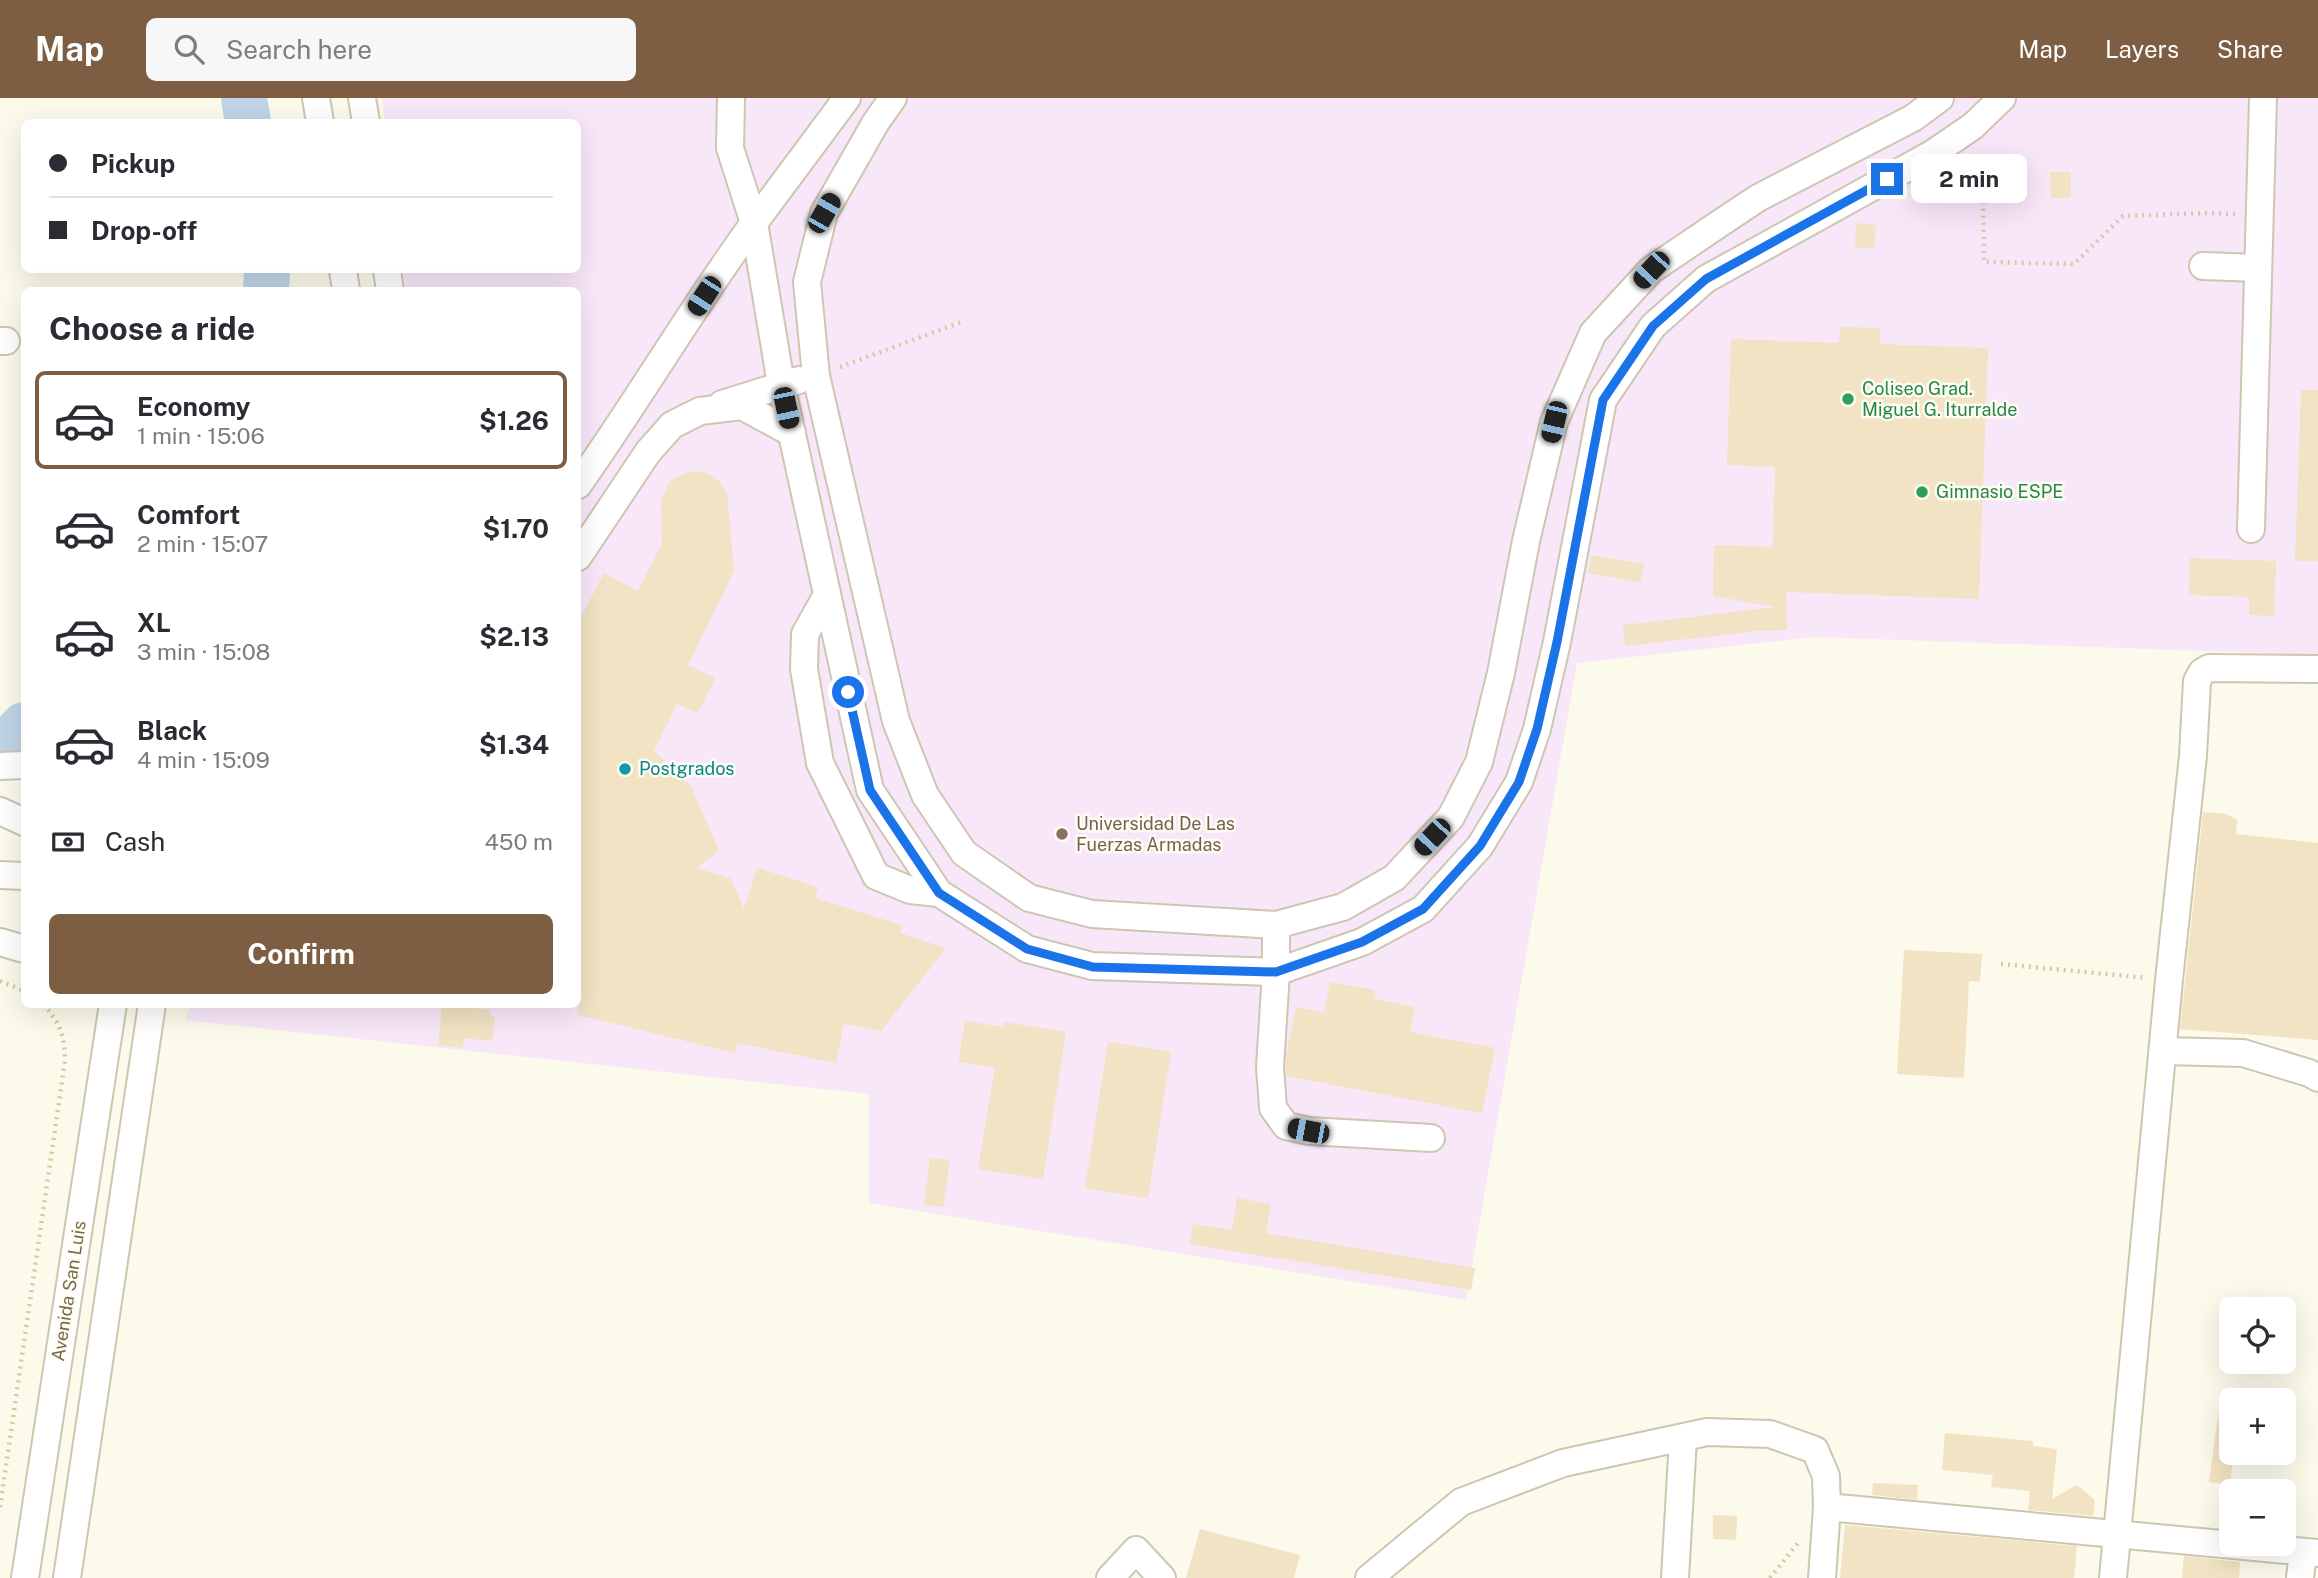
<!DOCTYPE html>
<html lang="en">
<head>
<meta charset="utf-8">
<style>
  body { margin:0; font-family:"Public Sans",sans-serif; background:#f7f7f7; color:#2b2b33; height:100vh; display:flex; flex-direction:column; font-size:26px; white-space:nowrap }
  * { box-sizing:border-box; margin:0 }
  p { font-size:23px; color:#7c7c81 }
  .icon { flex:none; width:38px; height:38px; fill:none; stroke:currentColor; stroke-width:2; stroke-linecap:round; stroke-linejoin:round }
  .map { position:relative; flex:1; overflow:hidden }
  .drawer { position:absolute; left:21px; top:189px; width:560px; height:721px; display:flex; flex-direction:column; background:#fff; border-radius:10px; box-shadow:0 7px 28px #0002 }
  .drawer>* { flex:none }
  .guide { position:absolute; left:21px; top:21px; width:560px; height:154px; border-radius:10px; box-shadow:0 7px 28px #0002; display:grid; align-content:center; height:154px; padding:0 28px; background:#fff }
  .fabs { position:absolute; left:2219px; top:1199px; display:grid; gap:14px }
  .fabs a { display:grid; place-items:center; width:77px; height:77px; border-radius:10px; background:#fff; box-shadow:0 7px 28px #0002; font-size:35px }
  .end { position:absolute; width:32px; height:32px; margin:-16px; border:9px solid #1a73e8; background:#fff; box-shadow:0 0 0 4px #fff }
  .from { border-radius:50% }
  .bubble { position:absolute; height:49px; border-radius:10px; background:#fff; box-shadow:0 7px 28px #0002; font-size:23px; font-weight:700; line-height:49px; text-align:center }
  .car { position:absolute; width:21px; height:42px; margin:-21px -10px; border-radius:9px; box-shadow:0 0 5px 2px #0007; background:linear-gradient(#222 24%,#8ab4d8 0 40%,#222 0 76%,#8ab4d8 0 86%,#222 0) }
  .guide b { display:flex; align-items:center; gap:24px; height:66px; font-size:26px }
  .guide b+b { border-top:2px solid #e1e1e2 }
  .guide i { width:18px; height:18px; background:#2b2b33 }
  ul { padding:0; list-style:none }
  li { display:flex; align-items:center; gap:21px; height:98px; margin:0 14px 10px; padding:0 14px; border:4px solid transparent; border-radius:10px }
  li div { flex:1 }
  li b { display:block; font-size:26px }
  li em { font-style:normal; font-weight:700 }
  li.on { border-color:#7d5e42 }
  li>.icon { width:63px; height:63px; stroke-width:1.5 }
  h2 { padding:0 28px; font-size:32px; line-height:84px }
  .pay { display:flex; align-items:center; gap:18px; height:77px; padding:0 28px; font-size:26px }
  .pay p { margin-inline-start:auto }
  .cta { display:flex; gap:14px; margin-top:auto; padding:14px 28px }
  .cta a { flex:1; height:80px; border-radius:10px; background:#7d5e42; color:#fff; font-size:28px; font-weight:700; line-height:80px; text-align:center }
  header { display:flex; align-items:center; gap:42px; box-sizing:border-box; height:98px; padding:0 35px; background:#7d5e42; color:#fff }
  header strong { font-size:33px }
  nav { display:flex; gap:38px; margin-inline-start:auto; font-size:24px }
  .search { width:490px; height:63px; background:#f7f7f7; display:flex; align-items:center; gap:18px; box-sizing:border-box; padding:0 24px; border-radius:10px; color:#7c7c81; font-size:26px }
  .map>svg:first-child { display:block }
  .education { fill:#f8e7f9 }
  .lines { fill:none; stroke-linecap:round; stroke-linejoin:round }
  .river { stroke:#bfd4e6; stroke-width:46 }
  .building { fill:#f1e3c3 }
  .minor-casing { stroke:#cec6b0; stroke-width:30 }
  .path { stroke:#d6c7a5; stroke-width:4.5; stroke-dasharray:2 5; stroke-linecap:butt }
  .minor { stroke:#fff; stroke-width:26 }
  .route { stroke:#1a73e8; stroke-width:9 }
  .leisure-dot { fill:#2e9e5b; stroke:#fefdf1; stroke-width:2.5 }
  .culture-dot { fill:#0f9aa8; stroke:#fefdf1; stroke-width:2.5 }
  .education-dot { fill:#8d6e63; stroke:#fefdf1; stroke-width:2.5 }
  .labels { text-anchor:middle; stroke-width:5; stroke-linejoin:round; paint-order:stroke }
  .leisure-label { font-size:18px; fill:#27864d; stroke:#fefdf1; text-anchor:start }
  .culture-label { font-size:18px; fill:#0d838f; stroke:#fefdf1; text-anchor:start }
  .education-label { font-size:18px; fill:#785e54; stroke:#fefdf1; text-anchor:start }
  .street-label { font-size:18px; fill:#77694e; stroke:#fefdf1 }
</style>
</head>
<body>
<header>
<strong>Map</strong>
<div class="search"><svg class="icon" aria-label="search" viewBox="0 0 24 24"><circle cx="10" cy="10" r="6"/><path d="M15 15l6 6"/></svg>Search here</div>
<nav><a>Map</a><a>Layers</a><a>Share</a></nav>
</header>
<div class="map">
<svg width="2318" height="1480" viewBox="0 0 2318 1480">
  <rect width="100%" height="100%" fill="#fcfaea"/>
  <path class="education" d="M382 0H2318V557L1814 539 1577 565 1466 1202 869 1105V996L185 922 192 906H578V192H406L404 172H578V24H385Z"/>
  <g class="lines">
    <g class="river">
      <path d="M244 0 248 24"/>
      <path d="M266 192 267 172"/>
      <path d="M0 651 24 627"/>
    </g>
  </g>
  <g class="building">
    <path d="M2050 74H2071V100H2051Z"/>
    <path d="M1857 125 1876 127 1874 151 1854 149Z"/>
    <path d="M1840 229 1880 230V246L1988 250 1979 501 1786 494 1787 532 1758 533 1625 548 1623 527 1776 509 1713 498 1714 447 1773 449 1775 369 1727 367 1731 241 1839 245Z"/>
    <path d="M2301 292H2318V463H2295Z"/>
    <path d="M699 373 709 376 721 385 727 395 734 473 688 567 715 580 698 615 677 606 654 653 691 688 719 753 697 770 731 781 744 811 757 770 818 789 815 800 902 827 900 835 946 850 881 933 844 926 836 965 737 945 735 955 578 917V525L604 475 638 493 662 446 661 402 669 384 685 375Z"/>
    <path d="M1592 457 1644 466 1641 485 1588 475Z"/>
    <path d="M2190 460 2276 463 2274 518 2249 517V499L2189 497Z"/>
    <path d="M2203 714 2227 716 2237 722 2236 736 2318 745V942L2180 931Z"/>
    <path d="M1904 852 1982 856 1980 884 1969 883 1964 980 1897 976Z"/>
    <path d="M1330 884 1375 892 1374 901 1415 909 1410 934 1495 950 1482 1015 1286 978V958L1296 909 1324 915Z"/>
    <path d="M442 907 491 912 490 918 495 919 492 943 464 940 463 950 438 947Z"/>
    <path d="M965 923 1003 929 1004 924 1066 934 1043 1081 978 1071 995 970 958 964Z"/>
    <path d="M1108 944 1171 954 1148 1100 1085 1090Z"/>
    <path d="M930 1060 950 1062 943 1109 924 1107Z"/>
    <path d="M1237 1100 1271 1106 1266 1135 1475 1170 1471 1192 1190 1146 1193 1126 1232 1132Z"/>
    <path d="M2219 1311 2231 1312V1354H2234L2230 1387 2209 1384Z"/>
    <path d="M1945 1335 2033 1343V1348L2057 1351 2052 1401 2077 1387 2095 1402 2093 1418 2028 1412 2030 1393 1991 1389 1993 1377 1942 1372Z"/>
    <path d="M1873 1385 1918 1387 1917 1402 1872 1397Z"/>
    <path d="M1713 1417 1737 1418 1736 1442 1713 1441Z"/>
    <path d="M1845 1427 2077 1448 2074 1480H1840Z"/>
    <path d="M1200 1431 1300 1457 1294 1480H1186Z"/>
    <path d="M2184 1458 2240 1464 2239 1480H2182Z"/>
  </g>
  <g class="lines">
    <defs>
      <g id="minor">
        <path d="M316 0 320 24"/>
        <path d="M362 0 366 24"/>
        <path d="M847 0 754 125 781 286 870 692 939 795 1027 851 1092 868 1276 874 1362 844 1423 811 1480 748 1519 684 1537 631 1557 544 1603 302 1653 228 1706 181 1932 56 1973 28 2002 0"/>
        <path d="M893 0 876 24 824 115 807 184 816 278 896 623 925 697 964 755 1029 800 1092 816 1276 827 1343 809 1394 780 1451 719 1479 664 1501 575 1526 443 1554 324 1593 235 1651 172 1713 130 1758 100 1913 20 1940 0"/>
        <path d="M2203 168 2258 170"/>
        <path d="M343 172 346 192"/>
        <path d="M387 172 390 192"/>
        <path d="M0 243H6"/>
        <path d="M722 306 799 282"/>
        <path d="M578 387C639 301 692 210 754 125L730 50 731 0"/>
        <path d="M2251 431 2263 0"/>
        <path d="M578 459 648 354 672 327 700 313 742 308 792 335"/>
        <path d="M827 497 805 536 804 571 820 665 876 778 910 792 939 795"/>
        <path d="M0 668 24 667"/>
        <path d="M0 713 24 724"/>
        <path d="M0 777 24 778"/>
        <path d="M1276 827V874L1270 969 1273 1010 1286 1028 1309 1033 1431 1040"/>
        <path d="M0 844 24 851"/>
        <path d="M2164 953 2243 955 2309 975 2318 980"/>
        <path d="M1827 1409 2318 1455"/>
        <path d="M25 1480 113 906"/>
        <path d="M67 1480 152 906"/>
        <path d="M1110 1480 1136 1452 1162 1480"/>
        <path d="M1369 1480 1461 1404 1563 1365 1707 1334 1770 1336 1815 1352 1826 1378 1827 1409 1822 1480"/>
        <path d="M1675 1480 1683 1340"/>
        <path d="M2113 1480 2169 882 2193 658 2197 583 2202 574 2209 570 2318 571"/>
        <path d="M2300 1480 2303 1454"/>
      </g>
    </defs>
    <use href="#minor" class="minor-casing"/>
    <g class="path">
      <path d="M1972 58 1983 75 1984 164 2074 166 2123 118 2205 115 2235 116"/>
      <path d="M840 269 964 223"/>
      <path d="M2001 866 2147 880"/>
      <path d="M0 883 24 893"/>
      <path d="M0 1409 65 963C65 939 60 924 43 906"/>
      <path d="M1770 1480 1798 1445"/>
    </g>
    <use href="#minor" class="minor"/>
  </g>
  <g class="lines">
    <path class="route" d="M848 594 870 692 939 795 1027 851 1093 869 1276 874 1362 844 1423 811 1480 748 1519 684 1537 631 1557 544 1603 302 1653 228 1706 181 1887 81"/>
  </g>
  <g class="leisure-dot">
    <circle cx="1848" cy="301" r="7"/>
    <circle cx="1922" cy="394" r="7"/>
  </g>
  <circle class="culture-dot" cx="625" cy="671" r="7"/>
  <circle class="education-dot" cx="1062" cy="736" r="7"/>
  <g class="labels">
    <g class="leisure-label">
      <text x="1862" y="297">Coliseo Grad.<tspan x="1862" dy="21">Miguel G. Iturralde</tspan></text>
      <text x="1936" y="400">Gimnasio ESPE</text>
    </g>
    <g class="culture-label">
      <text x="639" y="677">Postgrados</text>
    </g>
    <g class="education-label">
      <text x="1076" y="732">Universidad De Las<tspan x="1076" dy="21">Fuerzas Armadas</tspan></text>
    </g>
    <g class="street-label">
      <text transform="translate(69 1193) rotate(-81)" y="6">Avenida San Luis</text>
    </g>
  </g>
</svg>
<div class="fabs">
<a><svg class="icon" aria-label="locate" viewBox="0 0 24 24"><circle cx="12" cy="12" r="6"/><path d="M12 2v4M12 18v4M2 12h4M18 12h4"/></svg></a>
<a>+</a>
<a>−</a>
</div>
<i class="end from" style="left:848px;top:594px"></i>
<i class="end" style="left:1887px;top:81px"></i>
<div class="bubble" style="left:1911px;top:56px;width:116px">2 min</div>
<i class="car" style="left:824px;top:115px;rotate:30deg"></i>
<i class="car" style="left:1651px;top:172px;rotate:223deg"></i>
<i class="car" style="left:704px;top:198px;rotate:213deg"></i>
<i class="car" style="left:786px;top:310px;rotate:168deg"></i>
<i class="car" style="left:1554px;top:324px;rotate:193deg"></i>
<i class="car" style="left:1432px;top:739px;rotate:223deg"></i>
<i class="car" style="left:1308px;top:1033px;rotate:281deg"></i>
<div class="guide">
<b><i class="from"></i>Pickup</b>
<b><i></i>Drop-off</b>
</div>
<section class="drawer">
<h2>Choose a ride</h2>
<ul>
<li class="on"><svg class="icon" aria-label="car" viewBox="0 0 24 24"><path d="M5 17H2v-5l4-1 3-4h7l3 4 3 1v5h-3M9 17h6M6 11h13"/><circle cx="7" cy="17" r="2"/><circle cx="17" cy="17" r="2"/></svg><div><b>Economy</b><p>1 min · 15:06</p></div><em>$1.26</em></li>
<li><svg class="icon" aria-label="car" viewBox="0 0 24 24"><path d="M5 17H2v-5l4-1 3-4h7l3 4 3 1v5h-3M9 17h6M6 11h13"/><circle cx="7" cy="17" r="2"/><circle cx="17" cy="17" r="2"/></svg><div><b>Comfort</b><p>2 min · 15:07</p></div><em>$1.70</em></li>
<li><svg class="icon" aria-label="car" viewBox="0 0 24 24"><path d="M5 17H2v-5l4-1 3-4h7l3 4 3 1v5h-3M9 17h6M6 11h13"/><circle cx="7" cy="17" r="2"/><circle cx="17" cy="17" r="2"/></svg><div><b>XL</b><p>3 min · 15:08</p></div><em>$2.13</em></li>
<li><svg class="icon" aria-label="car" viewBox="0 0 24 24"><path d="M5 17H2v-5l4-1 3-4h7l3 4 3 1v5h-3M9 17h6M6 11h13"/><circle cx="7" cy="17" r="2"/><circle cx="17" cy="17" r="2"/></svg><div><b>Black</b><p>4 min · 15:09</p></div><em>$1.34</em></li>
</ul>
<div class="pay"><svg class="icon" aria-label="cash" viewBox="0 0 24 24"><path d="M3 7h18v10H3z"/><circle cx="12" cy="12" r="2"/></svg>Cash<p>450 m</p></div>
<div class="cta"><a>Confirm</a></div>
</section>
</div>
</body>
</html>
